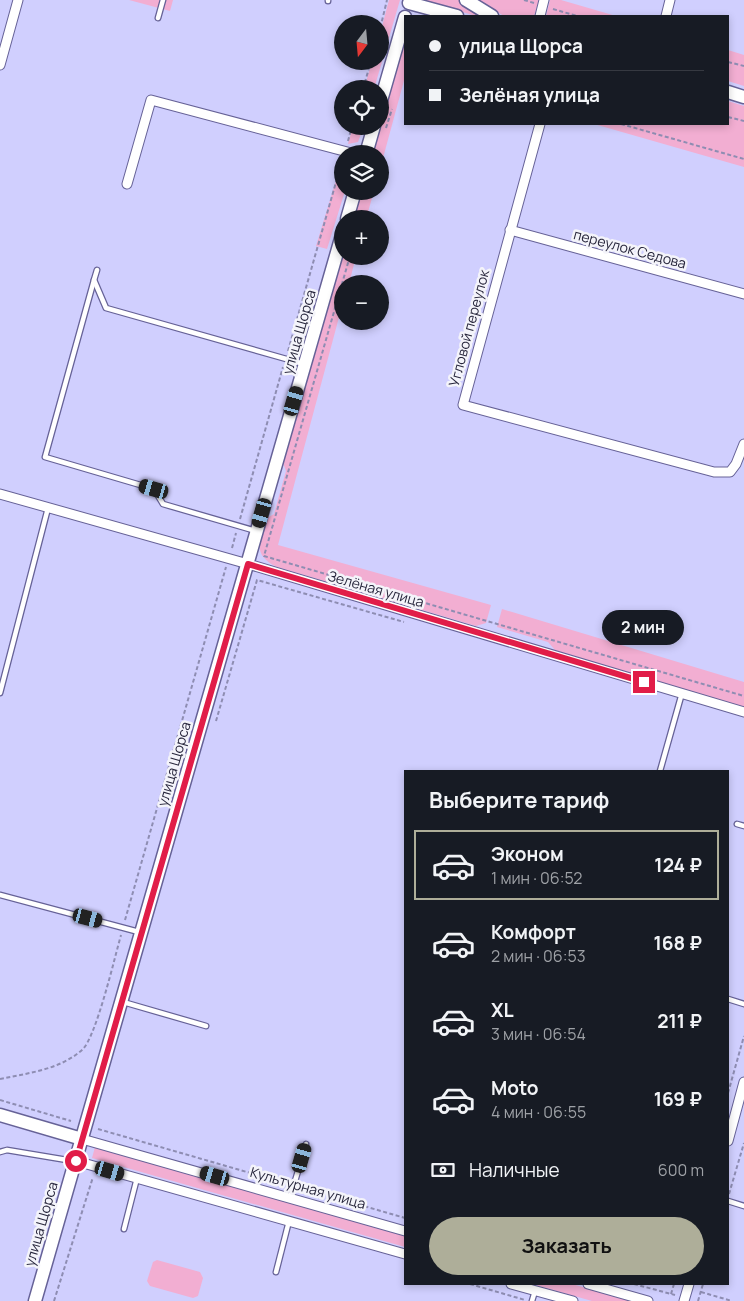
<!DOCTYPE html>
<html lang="ru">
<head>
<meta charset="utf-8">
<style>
  body { margin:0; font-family:Manrope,sans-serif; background:#242831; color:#f1f3f6; height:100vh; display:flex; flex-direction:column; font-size:19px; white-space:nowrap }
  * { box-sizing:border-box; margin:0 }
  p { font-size:16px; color:#9ea1a6 }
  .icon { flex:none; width:28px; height:28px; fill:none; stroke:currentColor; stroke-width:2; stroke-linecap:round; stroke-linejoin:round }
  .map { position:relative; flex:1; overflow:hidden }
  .side { position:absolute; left:404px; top:770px; width:325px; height:515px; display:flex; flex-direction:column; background:#171b24; border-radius:0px; box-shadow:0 2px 8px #0003 }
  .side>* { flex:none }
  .guide { position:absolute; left:404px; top:15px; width:325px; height:110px; border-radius:0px; box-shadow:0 2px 8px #0003; display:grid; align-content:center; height:110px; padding:0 25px; background:#171b24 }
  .needle { width:32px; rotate:196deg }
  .buttons { position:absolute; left:334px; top:15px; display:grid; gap:10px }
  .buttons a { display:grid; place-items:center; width:55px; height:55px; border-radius:50%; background:#171b24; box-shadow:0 2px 8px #0003; font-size:25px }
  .end { position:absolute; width:22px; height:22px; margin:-11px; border:6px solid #e11d48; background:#fff; box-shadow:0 0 0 2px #fff }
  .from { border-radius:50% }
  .bubble { position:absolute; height:35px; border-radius:18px; background:#171b24; box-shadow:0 2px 8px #0003; font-size:16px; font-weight:700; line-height:35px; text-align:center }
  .car { position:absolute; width:15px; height:30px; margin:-15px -8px; border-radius:6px; box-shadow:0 0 4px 1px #0007; background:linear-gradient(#222 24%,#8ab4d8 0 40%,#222 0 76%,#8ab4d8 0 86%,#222 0) }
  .guide b { display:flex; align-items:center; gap:18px; height:48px; font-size:19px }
  .guide b+b { border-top:1px solid #363941 }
  .guide i { width:12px; height:12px; background:#f1f3f6 }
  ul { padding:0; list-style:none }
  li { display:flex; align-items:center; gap:15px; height:70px; margin:0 10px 8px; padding:0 15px; border:2px solid transparent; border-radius:0px }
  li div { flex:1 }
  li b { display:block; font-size:19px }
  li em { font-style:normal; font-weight:700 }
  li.on { border-color:#aeae99 }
  li>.icon { width:45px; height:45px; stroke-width:1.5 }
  h2 { padding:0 25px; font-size:22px; line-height:60px }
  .pay { display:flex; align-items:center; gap:12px; height:55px; padding:0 25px; font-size:19px }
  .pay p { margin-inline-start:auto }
  .primary-button { display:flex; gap:10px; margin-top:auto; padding:10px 25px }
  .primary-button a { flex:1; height:58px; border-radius:30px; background:#aeae99; color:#111; font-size:20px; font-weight:700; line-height:58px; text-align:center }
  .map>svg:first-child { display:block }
  .green { fill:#f2aed2 }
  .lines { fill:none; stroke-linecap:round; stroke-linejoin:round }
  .lane-casing { stroke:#666297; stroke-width:7 }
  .street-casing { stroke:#666297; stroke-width:11 }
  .secondary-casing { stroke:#666297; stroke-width:15 }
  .path { stroke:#8e8db2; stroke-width:2; stroke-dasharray:4 2.5; stroke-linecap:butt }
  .lane { stroke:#fff; stroke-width:4.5 }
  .street { stroke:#fff; stroke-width:9 }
  .secondary { stroke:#fff; stroke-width:12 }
  .route { stroke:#e11d48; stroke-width:6 }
  .labels { text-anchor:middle; stroke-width:5; stroke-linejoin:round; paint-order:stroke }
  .street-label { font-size:14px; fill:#27263c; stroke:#f4f4fa }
</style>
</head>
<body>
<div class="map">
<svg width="744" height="1301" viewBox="0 0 744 1301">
  <rect width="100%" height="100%" fill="#d0cffe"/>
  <g class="green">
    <path d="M129 0H173L170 11Z"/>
    <path d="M389 0H400L374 89H364L372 61H380V34Z"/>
    <path d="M422 0H460L485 16H476Z"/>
    <path d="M477 0H539L534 16H504Z"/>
    <path d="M550 0H561L616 16H546Z"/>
    <path d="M405 40V77L380 169V154H372Z"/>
    <path d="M728 50 744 55V86L728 81Z"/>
    <path d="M728 101 744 106V167L594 124H728Z"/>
    <path d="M353 126H364L358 142 348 144Z"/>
    <path d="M342 161V191H345L327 249 316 246Z"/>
    <path d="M361 191H374L366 219H353Z"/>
    <path d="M342 254V256H356L349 284H342V306L278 545 491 605 486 623 476 626 277 567C251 554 260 541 267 518L274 514 286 471 282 460Z"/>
    <path d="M502 609 744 682V708L555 650 548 642 497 627Z"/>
    <path d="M95 1147 405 1236V1247L92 1158Z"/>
    <path d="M157 1260 200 1272 203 1278 198 1296 193 1298 150 1286 147 1281 153 1262Z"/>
    <path d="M532 1284H572L632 1301H592Z"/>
  </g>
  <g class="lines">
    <defs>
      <g id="lane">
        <path d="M328 1V0"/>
        <path d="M158 18 163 0"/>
        <path d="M97 270 94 280 106 308 304 364"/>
        <path d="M94 280 45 457 154 489 163 504 256 531"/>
        <path d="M0 693 48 508"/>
        <path d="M660 771 682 693"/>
        <path d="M737 824 744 826"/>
        <path d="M0 895 139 932"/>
        <path d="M728 999 744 1004"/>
        <path d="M123 1002 206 1026"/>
        <path d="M0 1152 7 1150 73 1161"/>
        <path d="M290 1198 306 1144"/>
        <path d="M728 1201 744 1206"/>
        <path d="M124 1229 137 1178"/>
        <path d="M276 1272 289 1221"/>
        <path d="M532 1301 535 1291"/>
      </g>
      <g id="street">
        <path d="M540 16 544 0"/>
        <path d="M666 16 670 0"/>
        <path d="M0 65 18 0"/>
        <path d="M540 124 463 405 714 472H730L736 464 744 444"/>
        <path d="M127 184 151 100 355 154"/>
        <path d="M510 230 744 294"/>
        <path d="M0 494 248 564 744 712"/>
        <path d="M82 1139 405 1231"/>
        <path d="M728 1141 744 1082"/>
        <path d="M76 1161 405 1254"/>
        <path d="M511 1284 573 1301"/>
        <path d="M588 1284 648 1301"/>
        <path d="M684 1301 689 1284"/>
      </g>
      <g id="secondary">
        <path d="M466 0 492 16"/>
        <path d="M409 3 457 16"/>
        <path d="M728 92 744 97"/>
        <path d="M380 104 405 17"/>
        <path d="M366 154 374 126"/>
        <path d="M347 219 355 191"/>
        <path d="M0 1115 82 1139"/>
        <path d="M35 1301 342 235"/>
      </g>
    </defs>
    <use href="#lane" class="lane-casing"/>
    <use href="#street" class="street-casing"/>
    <use href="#secondary" class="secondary-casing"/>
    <g class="path">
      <path d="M524 0 534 3"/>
      <path d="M553 9 577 16"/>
      <path d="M385 30 380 29 387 0"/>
      <path d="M728 62 744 66"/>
      <path d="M363 89 371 61"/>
      <path d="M728 117 744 121"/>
      <path d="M621 124 744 159"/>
      <path d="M386 128 392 109"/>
      <path d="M348 141 352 126"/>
      <path d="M350 256 264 556 744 696"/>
      <path d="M288 351 342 161"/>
      <path d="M240 519 283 367"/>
      <path d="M232 548 236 533"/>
      <path d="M216 721 257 580 404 622"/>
      <path d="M125 920 226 567"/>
      <path d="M0 1079C28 1073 59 1070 82 1050 96 1038 115 956 121 935"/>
      <path d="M728 1093 744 1036"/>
      <path d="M0 1100 71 1121"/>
      <path d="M98 1129 285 1183"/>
      <path d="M302 1188 405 1218"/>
      <path d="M729 1194 744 1143"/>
      <path d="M470 1284 525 1300"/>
      <path d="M634 1284 675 1295"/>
      <path d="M701 1292 732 1301"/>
      <path d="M671 1294 674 1284"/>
      <path d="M54 1301 93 1177"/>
      <path d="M698 1301 703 1284"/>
    </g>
    <use href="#lane" class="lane"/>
    <use href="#street" class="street"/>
    <use href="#secondary" class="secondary"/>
  </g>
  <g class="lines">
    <path class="route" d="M76 1161 248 564 644 682"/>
  </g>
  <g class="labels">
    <g class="street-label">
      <text transform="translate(630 249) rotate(15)" y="5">переулок Седова</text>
      <text transform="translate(469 328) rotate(-75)" y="5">Угловой переулок</text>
      <text transform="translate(299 332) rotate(-74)" y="5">улица Щорса</text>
      <text transform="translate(376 589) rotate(16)" y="5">Зелёная улица</text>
      <text transform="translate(174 764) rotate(-74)" y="5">улица Щорса</text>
      <text transform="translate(308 1188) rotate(16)" y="5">Культурная улица</text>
      <text transform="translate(41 1224) rotate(-74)" y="5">улица Щорса</text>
    </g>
  </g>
</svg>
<div class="buttons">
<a><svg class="needle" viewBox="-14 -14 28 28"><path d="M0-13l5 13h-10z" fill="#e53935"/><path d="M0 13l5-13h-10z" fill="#9ea1a6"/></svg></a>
<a><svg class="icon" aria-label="locate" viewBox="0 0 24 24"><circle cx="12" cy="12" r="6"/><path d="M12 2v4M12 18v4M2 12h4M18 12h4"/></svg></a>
<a><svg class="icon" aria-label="layers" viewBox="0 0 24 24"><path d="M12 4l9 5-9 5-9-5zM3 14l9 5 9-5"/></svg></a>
<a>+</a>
<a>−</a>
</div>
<i class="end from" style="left:76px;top:1161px"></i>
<i class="end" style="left:644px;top:682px"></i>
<div class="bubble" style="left:602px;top:610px;width:82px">2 мин</div>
<i class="car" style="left:294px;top:401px;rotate:16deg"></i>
<i class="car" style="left:154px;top:489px;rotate:286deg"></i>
<i class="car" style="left:262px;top:513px;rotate:196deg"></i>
<i class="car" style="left:88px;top:918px;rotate:105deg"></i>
<i class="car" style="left:302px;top:1158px;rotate:16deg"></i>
<i class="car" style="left:110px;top:1171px;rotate:106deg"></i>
<i class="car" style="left:215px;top:1176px;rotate:286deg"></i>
<div class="guide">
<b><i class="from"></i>улица Щорса</b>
<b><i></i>Зелёная улица</b>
</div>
<section class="side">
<h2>Выберите тариф</h2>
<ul>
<li class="on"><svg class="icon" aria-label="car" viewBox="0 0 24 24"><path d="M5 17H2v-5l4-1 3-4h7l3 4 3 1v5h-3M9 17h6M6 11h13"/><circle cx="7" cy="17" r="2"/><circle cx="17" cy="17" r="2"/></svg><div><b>Эконом</b><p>1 мин · 06:52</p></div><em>124 ₽</em></li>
<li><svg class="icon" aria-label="car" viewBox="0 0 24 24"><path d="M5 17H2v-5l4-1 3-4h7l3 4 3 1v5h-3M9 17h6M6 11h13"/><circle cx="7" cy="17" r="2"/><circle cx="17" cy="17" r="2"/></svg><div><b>Комфорт</b><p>2 мин · 06:53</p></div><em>168 ₽</em></li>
<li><svg class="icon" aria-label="car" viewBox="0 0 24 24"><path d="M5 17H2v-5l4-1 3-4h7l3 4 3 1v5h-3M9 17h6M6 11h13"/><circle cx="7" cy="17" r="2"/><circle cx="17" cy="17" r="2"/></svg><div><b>XL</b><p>3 мин · 06:54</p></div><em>211 ₽</em></li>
<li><svg class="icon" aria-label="car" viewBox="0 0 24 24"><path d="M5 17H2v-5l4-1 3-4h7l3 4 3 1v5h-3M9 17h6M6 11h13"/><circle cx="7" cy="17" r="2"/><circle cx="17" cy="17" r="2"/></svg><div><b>Moto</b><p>4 мин · 06:55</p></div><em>169 ₽</em></li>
</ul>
<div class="pay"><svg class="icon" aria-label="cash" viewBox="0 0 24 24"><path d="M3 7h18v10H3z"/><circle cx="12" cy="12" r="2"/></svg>Наличные<p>600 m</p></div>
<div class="primary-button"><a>Заказать</a></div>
</section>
</div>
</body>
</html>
